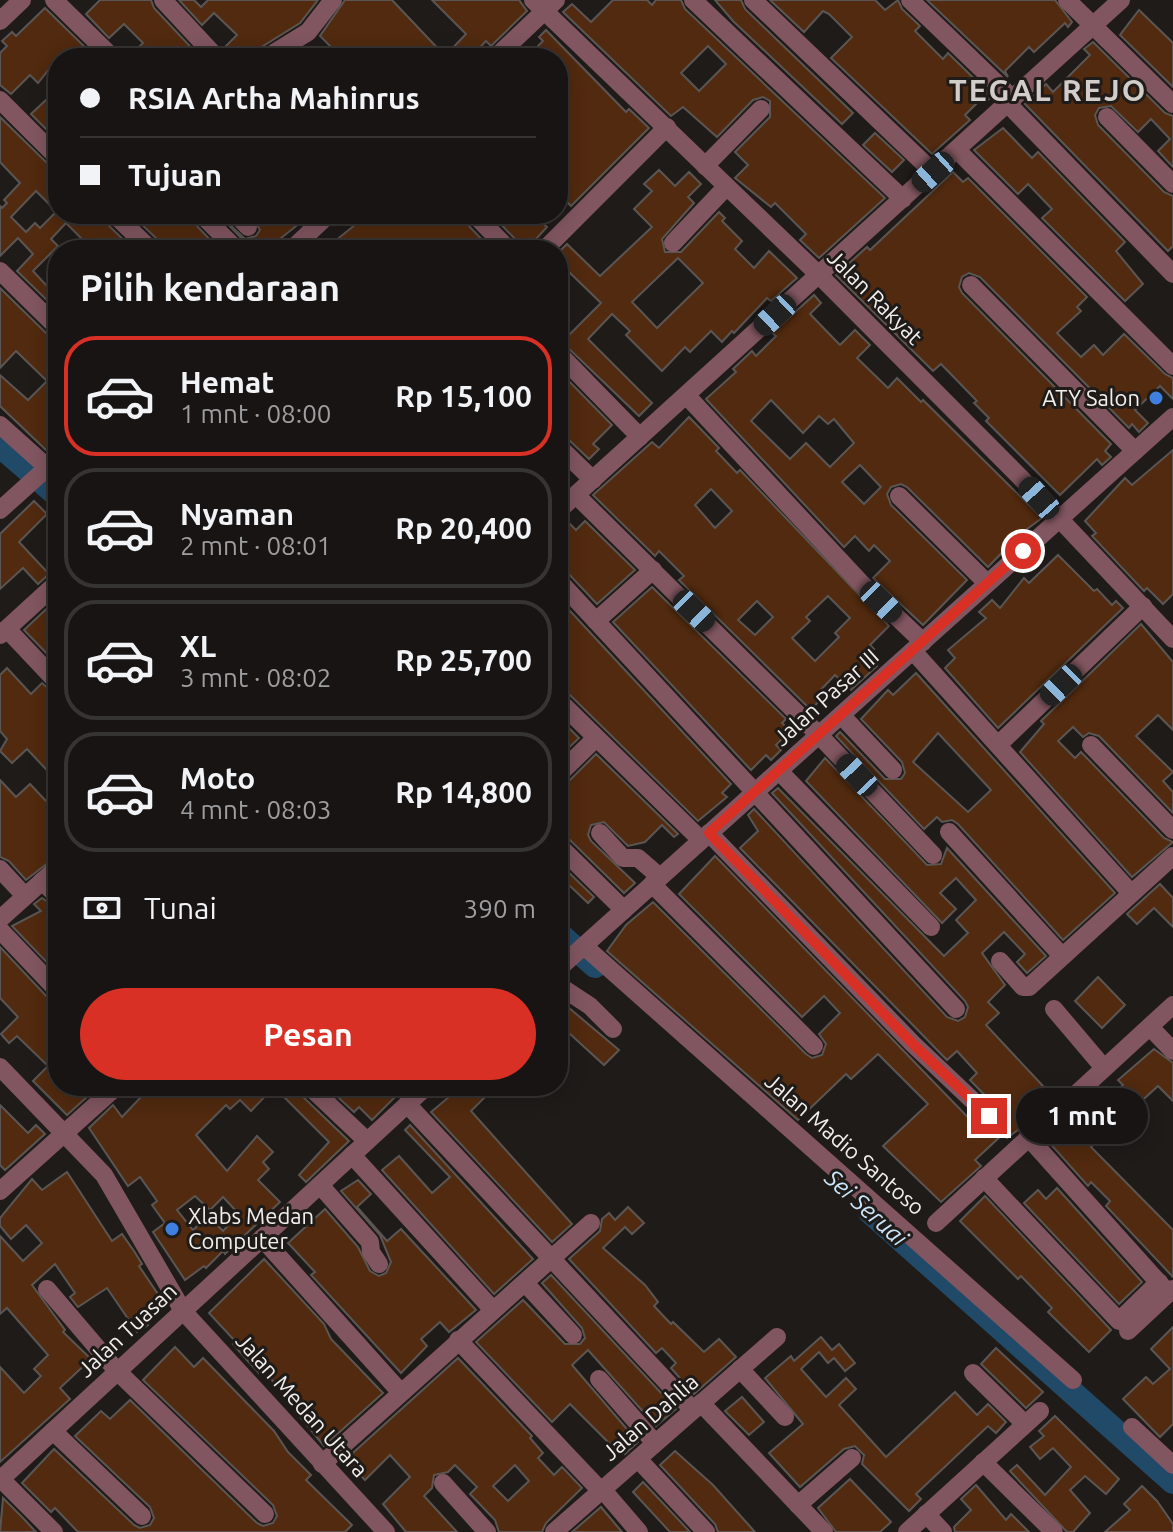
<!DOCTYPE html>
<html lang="id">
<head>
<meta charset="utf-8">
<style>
  body { margin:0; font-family:Ubuntu,sans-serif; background:#201d1c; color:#f1f3f6; height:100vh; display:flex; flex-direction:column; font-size:30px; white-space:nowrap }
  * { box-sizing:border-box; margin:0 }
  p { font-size:26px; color:#9e9ea0 }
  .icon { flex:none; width:44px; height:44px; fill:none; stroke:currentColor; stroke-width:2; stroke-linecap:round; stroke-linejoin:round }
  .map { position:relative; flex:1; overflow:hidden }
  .details { position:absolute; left:48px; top:240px; width:520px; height:856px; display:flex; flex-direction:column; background:#171413; border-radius:32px; box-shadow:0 4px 20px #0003,0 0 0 2px #363333 }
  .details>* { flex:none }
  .guide { position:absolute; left:48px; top:48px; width:520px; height:176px; border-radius:32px; box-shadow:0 4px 20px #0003,0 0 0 2px #363333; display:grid; align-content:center; height:176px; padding:0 32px; background:#171413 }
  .end { position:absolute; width:36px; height:36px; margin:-18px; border:10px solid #d93025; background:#fff; box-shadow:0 0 0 4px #fff }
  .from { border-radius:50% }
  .bubble { position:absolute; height:56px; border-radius:28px; background:#171413; box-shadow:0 4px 20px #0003,0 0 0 2px #363333; font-size:26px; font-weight:700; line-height:56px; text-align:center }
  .car { position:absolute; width:24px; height:48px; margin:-24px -12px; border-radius:10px; box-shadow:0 0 6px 2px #0007; background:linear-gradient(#222 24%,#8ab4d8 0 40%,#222 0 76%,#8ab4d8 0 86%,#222 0) }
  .guide b { display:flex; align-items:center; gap:28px; height:76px; font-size:30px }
  .guide b+b { border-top:2px solid #363333 }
  .guide i { width:20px; height:20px; background:#f1f3f6 }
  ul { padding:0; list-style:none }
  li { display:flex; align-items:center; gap:24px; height:120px; margin:0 16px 12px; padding:0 16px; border:4px solid #363333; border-radius:32px }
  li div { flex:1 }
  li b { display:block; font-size:30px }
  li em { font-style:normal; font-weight:700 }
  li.active { border-color:#d93025 }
  li>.icon { width:72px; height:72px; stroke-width:1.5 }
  h2 { padding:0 32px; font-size:36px; line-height:96px }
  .pay { display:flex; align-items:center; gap:20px; height:88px; padding:0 32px; font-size:30px }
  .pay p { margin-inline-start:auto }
  .action { display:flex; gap:16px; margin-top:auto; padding:16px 32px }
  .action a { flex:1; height:92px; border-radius:48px; background:#d93025; color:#fff; font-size:32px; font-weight:700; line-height:92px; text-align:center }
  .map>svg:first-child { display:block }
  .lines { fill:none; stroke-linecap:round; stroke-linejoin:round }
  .river { stroke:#214a69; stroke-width:24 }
  .building { fill:#512a0f; stroke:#5b5653; stroke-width:2; fill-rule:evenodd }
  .minor { stroke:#815660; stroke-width:18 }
  .route { stroke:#d93025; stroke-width:10 }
  .shop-dot { fill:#3f7fe0; stroke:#1f1b19; stroke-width:3 }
  .labels { text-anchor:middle; stroke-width:6; stroke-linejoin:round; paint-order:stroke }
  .street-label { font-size:22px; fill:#f2efed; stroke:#1f1b19 }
  .poi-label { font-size:22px; fill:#f2efed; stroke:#1f1b19; text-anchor:end }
  .water-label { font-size:24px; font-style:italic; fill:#cbe5fa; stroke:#1f1b19 }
  .district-label { font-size:30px; font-weight:bold; letter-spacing:2px; fill:#d3cdc9; stroke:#1f1b19 }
</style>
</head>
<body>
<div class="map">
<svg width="1173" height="1532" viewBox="0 0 1173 1532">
  <rect width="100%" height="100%" fill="#1f1b19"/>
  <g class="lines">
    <g class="river">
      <path d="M0 446 58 496"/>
      <path d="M558 933 595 966"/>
      <path d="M870 1212 1173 1482"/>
    </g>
  </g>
  <g class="building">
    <path d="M100 0H151L154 8 201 58H128L143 43 124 24 109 38 86 14Z"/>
    <path d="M179 0H194L201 7 208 0H318L300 23 260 48 254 58H229L224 48 237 35 214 13 202 25Z"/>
    <path d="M345 0H392L445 56 466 34 432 0H519L527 11 491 46 486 41 470 58H342L320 36Z"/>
    <path d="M613 0H647L652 5 656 0H681L685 9 885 198 819 258 800 240 806 234 775 203 771 207 735 178 748 165 735 152 770 117V101L763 97 753 100 717 137 683 107 671 116 563 12 572 4 591 22ZM708 46 726 64 699 91 681 73Z"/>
    <path d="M715 0H741L745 9 853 113 842 124 733 21Z"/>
    <path d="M770 0H875L885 10 898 0 902 9 920 26 915 31 943 59 948 53 992 96 987 101 983 97 965 115 970 120 932 154 831 58 852 37 829 14 823 11 804 32Z"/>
    <path d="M927 0H1055L1072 22 1068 27 1065 23 1034 52 1029 47 1005 71 1008 77Z"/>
    <path d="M45 8 96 58H58L38 83 30 75 11 94 0 85V53L7 46 2 41 12 32 16 36Z"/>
    <path d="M1139 10 1173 43V87L1120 35Z"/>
    <path d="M546 30 626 112 629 109 649 128 571 206 558 193V58H526L543 41 539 37Z"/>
    <path d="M1093 42 1165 113 1173 116V167L1158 151 1170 139 1151 119 1138 132 1111 106 1099 108 1095 115 1098 125 1164 192 1173 196V246L1168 251 1025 104 1046 84 1053 92 1090 55 1084 49Z"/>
    <path d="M47 99 58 111V141L31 114Z"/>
    <path d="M0 117 50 166 58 170V213L36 191 11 217 26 232 35 223 40 228 54 214H102L106 223 134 250H69L81 238 66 223 51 239 58 246 33 271 58 298V311L17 271 33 254 18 238 0 256V206L2 208 7 203 4 200 20 183 0 162Z"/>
    <path d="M1003 128 1032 158 1038 152 1125 242 1116 251 1143 284 1125 301 1042 218 1052 209 1028 184 1018 194 974 150Z"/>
    <path d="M875 133 904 160 892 172 863 145Z"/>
    <path d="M659 170 675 186 689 172 701 184 688 197 694 203 662 239 665 252H681L719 212 725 218 722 221 742 241 735 249 754 268 769 251 797 278 771 301 767 298 734 333 732 331 722 342 711 331 690 352 685 347 662 371 626 335 630 331 612 314 588 339 652 403 639 416 562 342 601 303 569 272 558 283V253L567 244 600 276 652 227 634 209 652 191 644 184ZM678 258 703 283 657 328 632 302Z"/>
    <path d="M953 172 963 182 968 178 1087 297 1077 307 1081 311 1057 333 1081 357 1094 345 1103 355 1124 334 1165 374 1173 378V399L1160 386 1135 410 1148 423 1139 432 1132 424 1129 428 980 277 969 273 962 277 959 287 962 293 1111 444 1105 451 1111 457 1102 465 1097 459 1060 495 986 421 989 418 974 403 977 401 941 364 933 371 836 275 867 247 870 250Z"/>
    <path d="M131 214H189L193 222 220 250H163L159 241Z"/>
    <path d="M218 214H224L227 222 245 239 256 236 260 230 252 214H291L300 223 266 250H249L245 242Z"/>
    <path d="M355 214H462L465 222 492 250H324L361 220Z"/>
    <path d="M491 214H547L540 221 547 227 535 240 532 250H521L518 242Z"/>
    <path d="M0 288 50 337 58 340V444L47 451 0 406V375L28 400 47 381 16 351 0 368Z"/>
    <path d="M814 295 821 303 810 314 840 345 855 330 870 345 857 358 888 388 897 378 921 402 923 400 1042 518 1019 535 988 567 907 487 901 484 891 487 887 494 891 505 967 580 923 625 873 578 890 561 874 545 869 551 855 536 844 547 706 399 736 372 733 369 752 351 756 356 776 336 772 333ZM771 400 803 433 819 416 828 424 834 419 854 443 830 467 806 443 790 459 751 421ZM860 465 881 487 864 504 842 482Z"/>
    <path d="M558 370 612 425 593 444 599 449 589 459 566 437 558 434Z"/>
    <path d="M689 417 719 448 716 451 737 473 740 470 889 626 870 645 874 649 867 656 877 666 851 690 835 675 814 697 819 701 811 710 679 580 684 576 659 551 655 556 593 495 652 442 659 448ZM711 489 732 511 715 528 695 505ZM828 596 850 618 835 633 839 637 815 661 792 638 810 621 806 617ZM757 601 773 617 755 635 738 620Z"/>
    <path d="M1173 450V594L1163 604 1147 588 1144 591 1092 536 1096 533 1085 521 1125 478 1132 485Z"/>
    <path d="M34 501 47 514 19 542 49 574 38 584 23 568 0 589V534Z"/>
    <path d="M566 520 576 530 585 521 635 570 597 604 567 572 558 568V526Z"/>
    <path d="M1058 555 1094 591 1097 589 1112 605 1116 601 1123 608 998 728 945 668 955 658 948 650 986 618 979 612 992 600 1000 608 1024 578 1029 583Z"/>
    <path d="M652 587 786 719 782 723 790 731 776 745 781 750 771 760 766 755 751 770 613 622Z"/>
    <path d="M58 598V655L53 660 24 630Z"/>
    <path d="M558 598 731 784 722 793 727 797 698 821 566 691 558 688Z"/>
    <path d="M1141 624 1173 662V730L1158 715 1136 736 1173 772 1163 781 1173 792V813L1099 736 1089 733 1083 737 1073 727 1058 741 1075 758 1081 752 1164 838 1173 842 1132 877 1020 752 1044 724 1041 721Z"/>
    <path d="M7 668 31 694 42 683 58 697V782L27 749 12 763 0 751 7 739 0 731V675Z"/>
    <path d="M916 673 1115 893 1063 940 958 824 952 820 942 822 937 817 924 829 836 736 840 732 885 779H901L905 773 902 762 861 719 888 690 893 695ZM938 733 991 790 968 812 913 762Z"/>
    <path d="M558 717 579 738 558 758Z"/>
    <path d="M596 754 678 834 674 837 662 825 645 842 628 846 604 822 591 825 588 835 591 841 635 883 624 893 566 836 558 833V816L563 811 558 806V787L566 784Z"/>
    <path d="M825 758 927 865 941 864 947 848 1046 956 1027 973 1017 962 1025 954 1004 932 982 953 1005 985 988 1002 999 1013 986 1025 1043 1086 1019 1109 1030 1121 1007 1138 1003 1134 975 1160 981 1166 941 1202 883 1146 928 1104 878 1054 851 1079 846 1074 798 1120 607 951 626 925 653 902 806 1054 812 1058 822 1055 826 1044 819 1034 840 1013 824 996 802 1017 679 894 715 856 984 1134 997 1125 1003 1114 970 1080 977 1073 957 1051 947 1060 740 848 758 831 748 815 754 809 947 1017 958 1021 965 1017 968 1007 965 1001 772 793 778 788 944 956 968 933 956 920 976 900 956 878 940 893 956 909 942 923 806 781Z"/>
    <path d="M0 780 16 797 30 784 47 802 58 791V855L26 880 9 861 0 857Z"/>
    <path d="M558 862 594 897 588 903 569 885 558 895Z"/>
    <path d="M1160 884 1173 898V927L1154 908 1137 924 1127 914Z"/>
    <path d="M42 898 58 909V974L12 926 41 911 34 904Z"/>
    <path d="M0 947 49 999 58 1003V1086H99L67 1115 33 1081 48 1066 17 1036 9 1043 1 1034 18 1017 0 998Z"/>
    <path d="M1098 977 1125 1005 1102 1028 1075 1001Z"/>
    <path d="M562 1002 619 1050 604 1065 569 1033 558 1043V1006Z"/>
    <path d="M1154 1049 1173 1063V1101L1158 1086 1123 1118 1106 1101 1123 1085 1118 1080Z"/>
    <path d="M144 1086H297L301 1095 349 1141 306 1182 299 1175 329 1142 274 1087 251 1111 240 1100 230 1109 226 1105 196 1135 227 1171 257 1136 273 1152 263 1162 269 1169 258 1180 280 1202 225 1254 223 1251 206 1268 204 1266 185 1280 153 1232 165 1223 152 1205 157 1201 140 1177 128 1186 89 1128 113 1105 122 1117 142 1096 138 1092ZM195 1196 210 1210 223 1197 239 1214 223 1231 208 1216 193 1230 177 1210Z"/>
    <path d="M326 1086H391L399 1093 372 1120 359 1107 354 1112Z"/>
    <path d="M462 1086H482L489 1093 471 1111 572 1224 552 1242 431 1112Z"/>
    <path d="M0 1105 28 1133 36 1125 45 1134 5 1170 0 1165Z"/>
    <path d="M1069 1117 1095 1143 1091 1147 1173 1230V1277L1106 1206 1110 1201 1091 1182 1088 1186 1047 1140Z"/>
    <path d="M410 1125 533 1259 494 1294 382 1170 399 1156 432 1193 450 1177 405 1130Z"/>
    <path d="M67 1172 112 1241 122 1234 134 1251 142 1264 139 1266 166 1306 145 1321 148 1325 137 1332 107 1288 78 1307 70 1297 75 1293 55 1264 32 1285 65 1330 63 1332 91 1359 60 1388 70 1399 0 1462V1367L24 1393 41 1376 34 1369 48 1355 7 1308 0 1314V1236L23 1261 42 1243 26 1225 11 1239 0 1226V1218L32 1179 42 1190Z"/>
    <path d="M358 1180 371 1194 357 1207 387 1241 401 1229 476 1310 449 1332 440 1322 421 1339 427 1346 401 1373 311 1275 315 1272 288 1243 325 1209 358 1247 370 1271 379 1276 386 1273 391 1262 380 1235 341 1191Z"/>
    <path d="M1057 1188 1142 1282 1119 1304 1024 1203 1038 1190 1046 1199Z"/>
    <path d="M985 1196 1111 1330 1089 1352 1048 1312 1052 1308 1021 1276 1018 1279 960 1221Z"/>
    <path d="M628 1207 644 1223 632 1234 625 1227 603 1248 645 1285 658 1302 654 1306 671 1324 673 1322 704 1352 719 1339 736 1357 694 1394 671 1368 676 1363 662 1348 656 1353 569 1259 600 1231 602 1219 609 1213 615 1220Z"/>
    <path d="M264 1259 324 1324 331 1339 383 1393 324 1446 296 1412 300 1409 262 1370 259 1373 247 1360 233 1344 236 1342 209 1313Z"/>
    <path d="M551 1275 676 1409 656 1426 588 1350 572 1365 638 1442 625 1454 619 1447 616 1450 570 1404 552 1422 476 1342 523 1300 565 1344H580L585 1338 582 1328 542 1283Z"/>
    <path d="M1173 1327V1424L1160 1437 1123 1399 1146 1377 1153 1384 1170 1369 1151 1349Z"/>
    <path d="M821 1337 832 1350 839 1344 855 1363 845 1371 834 1358 828 1363 819 1352 801 1369 826 1397 846 1378 856 1389 839 1405 886 1457 955 1392 977 1415 988 1404 1006 1422 996 1433 988 1426 916 1494 921 1499 909 1511 862 1464 864 1455 855 1446 844 1449 800 1487 769 1453 803 1424 765 1378 791 1356 794 1361Z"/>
    <path d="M175 1347 194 1367 203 1358 274 1431 288 1452 311 1475 306 1480 352 1525 345 1532H78L55 1508 51 1512 22 1483 54 1449 134 1525 140 1528 150 1525 154 1518 150 1507 75 1436 101 1411 110 1419 130 1400 257 1523 263 1526 273 1523 277 1516 273 1505 143 1380Z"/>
    <path d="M996 1348 1043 1392 1026 1408 981 1364Z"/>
    <path d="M458 1358 532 1436 530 1438 543 1453 538 1458 554 1475 562 1467 582 1488 546 1523 542 1532H499L495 1520 470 1494 477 1487 455 1465 448 1472 434 1475 432 1488 424 1496 457 1532H406L383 1504 410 1477 390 1455 365 1480 345 1460ZM515 1465 529 1481 508 1501 493 1486Z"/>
    <path d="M742 1397 764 1422 749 1435 725 1411Z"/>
    <path d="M1055 1416 1119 1479 1106 1494 1085 1476 1070 1490 1090 1513 1073 1532H1067L1010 1471 1017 1465 1045 1495 1071 1467 1053 1448 1040 1459 1030 1447 1044 1436 1039 1431Z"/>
    <path d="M675 1451 713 1485 755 1532H718L715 1524 660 1465Z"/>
    <path d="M850 1479 891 1522 880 1532H836L818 1508Z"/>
    <path d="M643 1482 690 1532H670L633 1492Z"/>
    <path d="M976 1485 1006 1520 1011 1514 1029 1532H955L954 1527 971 1510 961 1499Z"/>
    <path d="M1142 1486 1157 1501 1173 1524V1532H1105L1130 1510 1124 1504Z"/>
    <path d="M3 1498 22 1517 36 1532H0Z"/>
    <path d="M601 1507 622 1532H572Z"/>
  </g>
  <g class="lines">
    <g class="minor">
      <path d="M54 0 113 58"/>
      <path d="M163 0 217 58"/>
      <path d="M533 0 819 275 1020 477 1173 639"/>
      <path d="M693 0 903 199"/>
      <path d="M753 0 933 172"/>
      <path d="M910 0 1013 99"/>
      <path d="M1067 0 1173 104"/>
      <path d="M0 21 22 0"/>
      <path d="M266 58 308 32 333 0"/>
      <path d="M495 58 556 0"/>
      <path d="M0 100 58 158"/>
      <path d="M1008 104 1173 274"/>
      <path d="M1107 117 1173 184"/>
      <path d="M958 151 1173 366"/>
      <path d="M705 166 761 109"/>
      <path d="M114 214 151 250"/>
      <path d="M201 214 237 250"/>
      <path d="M236 214 248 227"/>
      <path d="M474 214 509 250"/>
      <path d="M673 243 726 187"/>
      <path d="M291 250 329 214"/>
      <path d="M544 250 667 127"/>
      <path d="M0 271 58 328"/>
      <path d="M971 285 1135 451"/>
      <path d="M558 301 560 298"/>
      <path d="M558 353 640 437"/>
      <path d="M687 396 860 582 923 642"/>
      <path d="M0 425 58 477"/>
      <path d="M558 446 593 480"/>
      <path d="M576 495 819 735 933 855"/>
      <path d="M899 496 987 583"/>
      <path d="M0 510 58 458"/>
      <path d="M558 511 1121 0"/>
      <path d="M558 580 956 1009"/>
      <path d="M596 621 653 570"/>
      <path d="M7 629 58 683"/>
      <path d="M0 635 58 582"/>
      <path d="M913 651 1130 892"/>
      <path d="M558 700 701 840"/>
      <path d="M841 715 893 770"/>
      <path d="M999 744 1143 606"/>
      <path d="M1091 745 1173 830"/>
      <path d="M779 771 931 927"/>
      <path d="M558 775 596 738"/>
      <path d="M949 832 1062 956"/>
      <path d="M600 833 623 858H638L660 877"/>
      <path d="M709 833 913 1044 989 1116"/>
      <path d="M558 845 624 910"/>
      <path d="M0 869 25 896"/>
      <path d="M42 881 58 897"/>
      <path d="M652 884 814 1046"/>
      <path d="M0 919 58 867"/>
      <path d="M0 930 58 991"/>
      <path d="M584 946 1073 1380"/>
      <path d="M1000 961 1023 987H1029L1173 856"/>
      <path d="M558 969 1173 417"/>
      <path d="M558 985 590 1006 613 1029"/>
      <path d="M1054 1009 1104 1068"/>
      <path d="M1150 1027 1173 1051"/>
      <path d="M0 1067 104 1175 183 1311 386 1532"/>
      <path d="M309 1086 367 1141"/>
      <path d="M407 1104 693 1410"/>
      <path d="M1028 1137 1168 1293"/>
      <path d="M352 1155 493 1310"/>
      <path d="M984 1178 1119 1321 1159 1282"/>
      <path d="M320 1185 370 1242 371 1252 379 1264"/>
      <path d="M0 1191 117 1086"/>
      <path d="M936 1223 1173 1005"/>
      <path d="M262 1238 395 1386"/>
      <path d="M525 1283 573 1335"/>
      <path d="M47 1289 117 1371 265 1514"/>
      <path d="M1128 1331 1173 1289"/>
      <path d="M458 1340 601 1491"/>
      <path d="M740 1369 785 1417"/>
      <path d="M973 1373 1025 1424"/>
      <path d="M599 1379 655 1443"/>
      <path d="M701 1403 824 1532"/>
      <path d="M1132 1427 1173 1465"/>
      <path d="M53 1431 142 1516"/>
      <path d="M638 1459 706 1532"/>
      <path d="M983 1462 1054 1532"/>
      <path d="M322 1464 591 1223"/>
      <path d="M1 1479 54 1532"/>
      <path d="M0 1480 427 1086"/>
      <path d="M443 1483 487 1532"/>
      <path d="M603 1490 639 1532"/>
      <path d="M798 1505 852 1458"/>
      <path d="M926 1514 943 1532"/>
      <path d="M554 1532 777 1337"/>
      <path d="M907 1532 1040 1411"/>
    </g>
  </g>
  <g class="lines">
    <path class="route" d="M989 1116 913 1044 709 833 1023 551"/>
  </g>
  <g class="shop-dot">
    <circle cx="1156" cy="398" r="8"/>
    <circle cx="172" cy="1229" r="8"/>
  </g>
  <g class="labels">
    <g class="street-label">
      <text transform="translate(875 297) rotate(45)" y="8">Jalan Rakyat</text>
      <text transform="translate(826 697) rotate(-42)" y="8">Jalan Pasar III</text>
      <text transform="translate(845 1144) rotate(41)" y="8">Jalan Madio Santoso</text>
      <text transform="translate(127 1330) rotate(-43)" y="8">Jalan Tuasan</text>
      <text transform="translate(302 1405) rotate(48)" y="8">Jalan Medan Utara</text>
      <text transform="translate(650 1417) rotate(-41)" y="8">Jalan Dahlia</text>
    </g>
    <g class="poi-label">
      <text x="1140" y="406">ATY Salon</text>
      <text x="188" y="1224" text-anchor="start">Xlabs Medan<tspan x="188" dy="25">Computer</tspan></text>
    </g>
    <g class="water-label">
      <text transform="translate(866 1208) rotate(42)" y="8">Sei Seruai</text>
    </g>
    <g class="district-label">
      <text x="1048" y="101">TEGAL REJO</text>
    </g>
  </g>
</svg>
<i class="end from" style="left:1023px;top:551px"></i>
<i class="end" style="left:989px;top:1116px"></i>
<div class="bubble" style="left:1016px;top:1088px;width:132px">1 mnt</div>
<i class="car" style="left:933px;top:172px;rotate:228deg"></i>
<i class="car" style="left:775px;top:315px;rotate:227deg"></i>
<i class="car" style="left:1039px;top:498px;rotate:318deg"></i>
<i class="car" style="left:881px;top:602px;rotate:134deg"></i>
<i class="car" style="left:694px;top:611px;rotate:134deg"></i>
<i class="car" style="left:1061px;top:685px;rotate:226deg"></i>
<i class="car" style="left:857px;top:775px;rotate:317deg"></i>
<div class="guide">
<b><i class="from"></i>RSIA Artha Mahinrus</b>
<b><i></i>Tujuan</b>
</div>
<section class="details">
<h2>Pilih kendaraan</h2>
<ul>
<li class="active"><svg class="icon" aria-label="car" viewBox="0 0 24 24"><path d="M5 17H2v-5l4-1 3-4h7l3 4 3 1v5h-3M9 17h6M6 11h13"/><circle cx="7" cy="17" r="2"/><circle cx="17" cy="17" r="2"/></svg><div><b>Hemat</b><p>1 mnt · 08:00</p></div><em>Rp 15,100</em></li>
<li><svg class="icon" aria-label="car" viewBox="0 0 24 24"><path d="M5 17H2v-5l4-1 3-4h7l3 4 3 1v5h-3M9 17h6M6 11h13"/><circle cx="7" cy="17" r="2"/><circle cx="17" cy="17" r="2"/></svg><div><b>Nyaman</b><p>2 mnt · 08:01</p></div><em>Rp 20,400</em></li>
<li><svg class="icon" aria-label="car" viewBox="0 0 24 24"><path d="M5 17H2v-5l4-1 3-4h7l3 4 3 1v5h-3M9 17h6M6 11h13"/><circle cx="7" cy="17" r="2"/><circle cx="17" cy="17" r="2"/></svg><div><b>XL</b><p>3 mnt · 08:02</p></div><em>Rp 25,700</em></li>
<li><svg class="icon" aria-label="car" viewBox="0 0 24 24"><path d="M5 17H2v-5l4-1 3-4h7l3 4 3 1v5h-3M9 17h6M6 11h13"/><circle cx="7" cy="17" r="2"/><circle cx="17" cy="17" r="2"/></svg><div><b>Moto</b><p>4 mnt · 08:03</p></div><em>Rp 14,800</em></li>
</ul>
<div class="pay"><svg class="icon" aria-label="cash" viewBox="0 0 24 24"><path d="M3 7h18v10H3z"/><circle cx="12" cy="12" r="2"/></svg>Tunai<p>390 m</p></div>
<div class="action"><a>Pesan</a></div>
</section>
</div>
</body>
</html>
